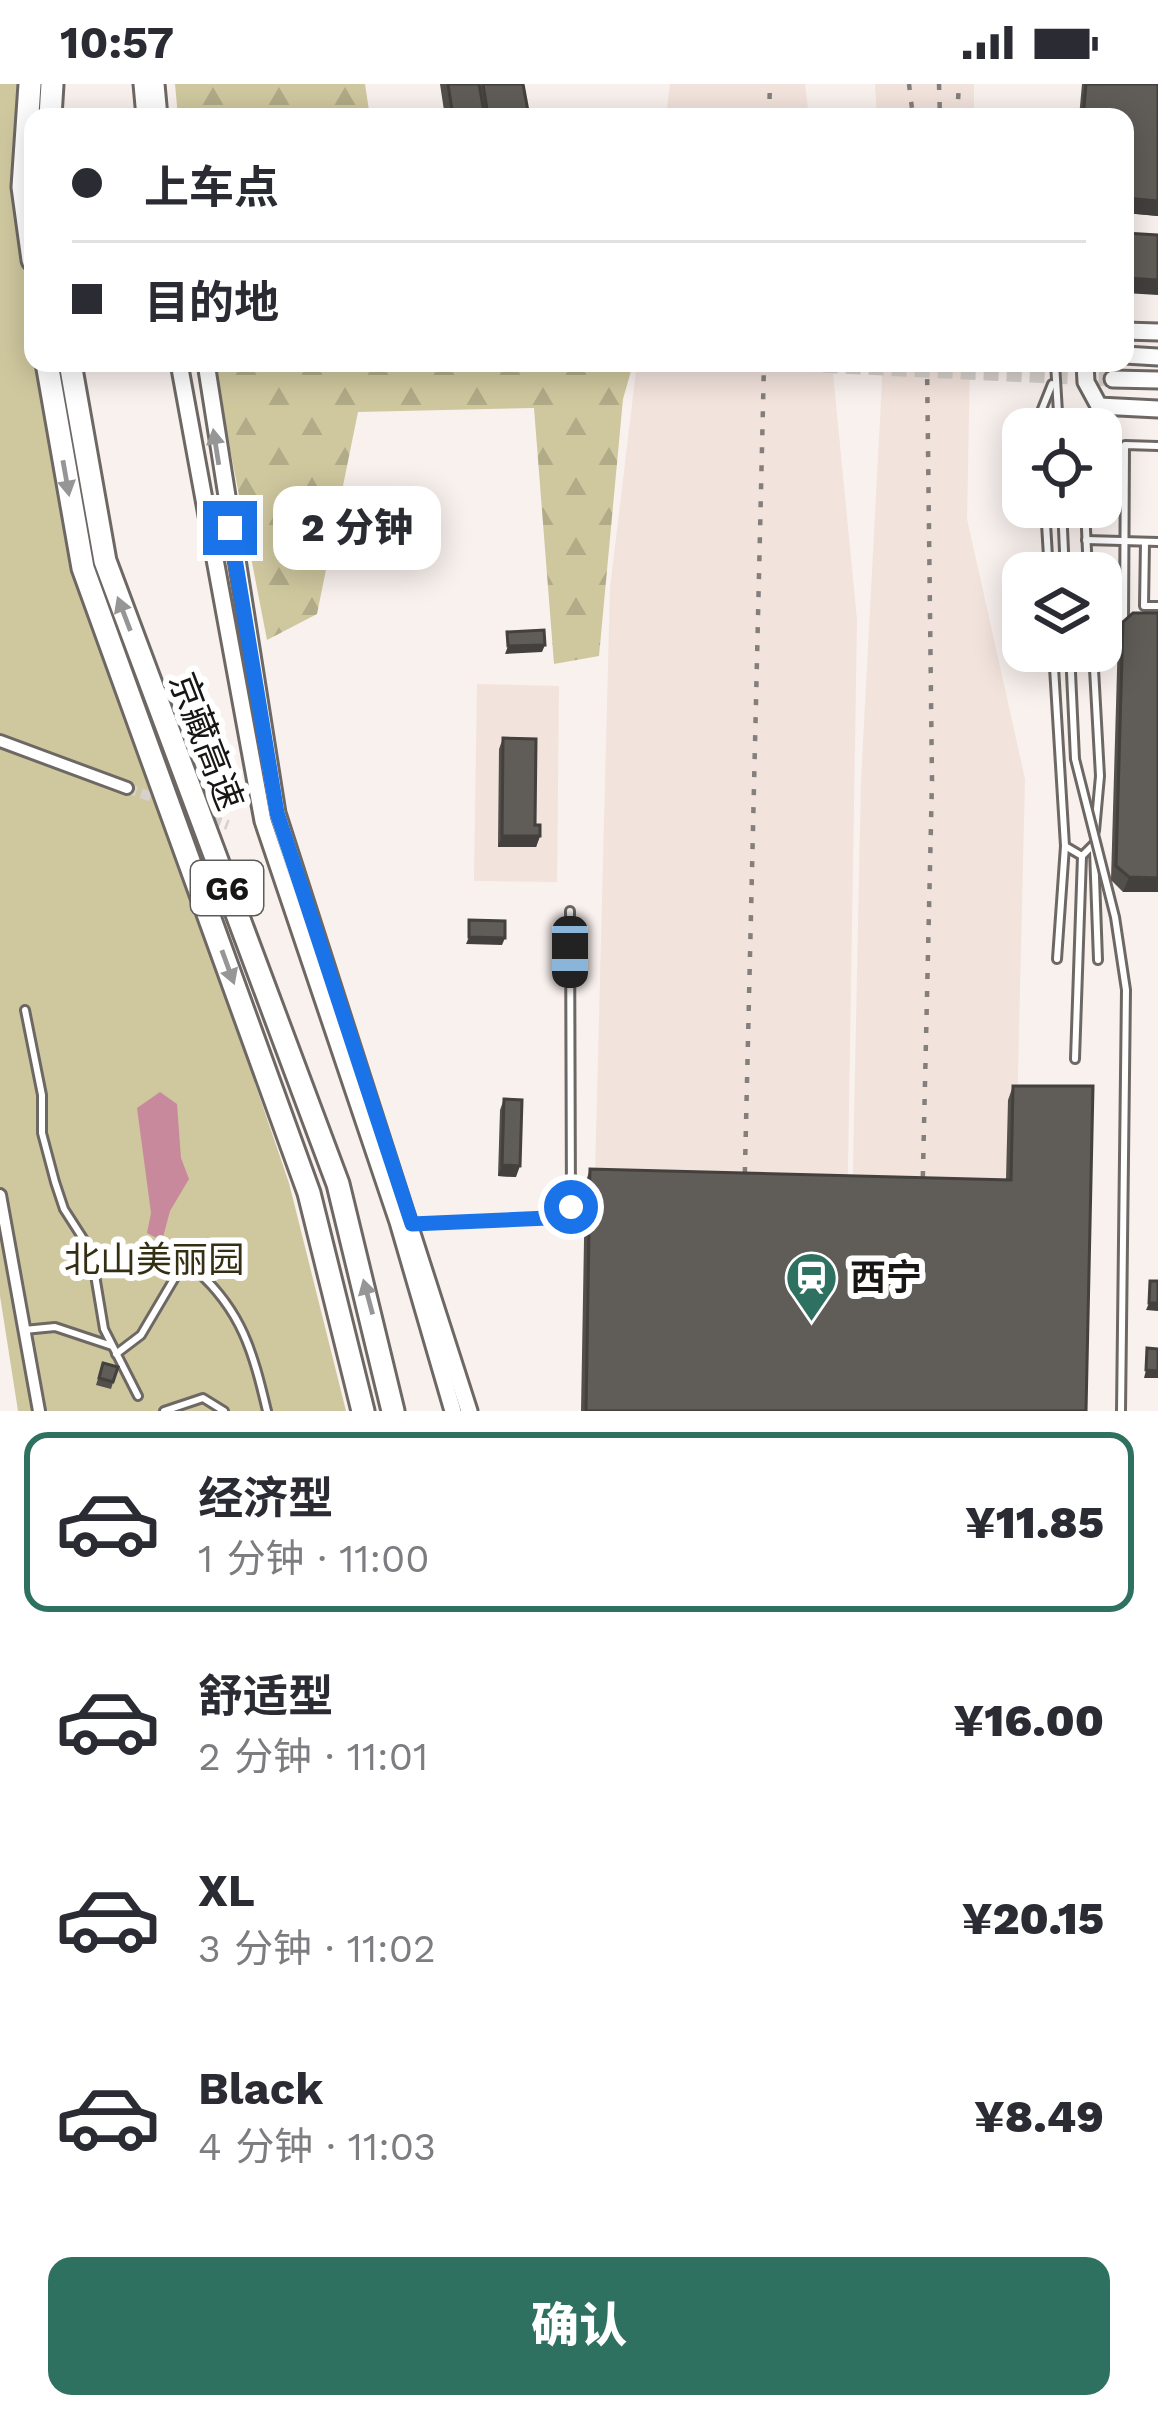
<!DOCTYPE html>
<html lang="zh">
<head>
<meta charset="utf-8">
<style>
  body { margin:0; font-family:"Work Sans","Noto Sans SC",sans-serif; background:#f7f7f7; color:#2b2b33; height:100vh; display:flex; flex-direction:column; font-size:45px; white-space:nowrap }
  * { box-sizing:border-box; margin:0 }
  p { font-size:39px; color:#7c7c81 }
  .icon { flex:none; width:66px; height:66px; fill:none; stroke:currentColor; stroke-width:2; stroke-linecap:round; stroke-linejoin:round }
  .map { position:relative; height:1327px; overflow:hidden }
  .side { display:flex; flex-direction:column; background:#fff; flex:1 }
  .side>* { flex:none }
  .guide { position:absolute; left:24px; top:24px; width:1110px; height:264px; border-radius:24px; box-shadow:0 6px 30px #0003; display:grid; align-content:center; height:264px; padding:0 48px; background:#fff }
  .fabs { position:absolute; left:1002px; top:324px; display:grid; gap:24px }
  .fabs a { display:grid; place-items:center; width:120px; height:120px; border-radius:24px; background:#fff; box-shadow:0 6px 30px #0003; font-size:60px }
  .end { position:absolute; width:54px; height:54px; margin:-27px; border:15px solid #1a73e8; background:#fff; box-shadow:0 0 0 6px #fff }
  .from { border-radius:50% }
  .bubble { position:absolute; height:84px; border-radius:24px; background:#fff; box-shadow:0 6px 30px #0003; font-size:39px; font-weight:800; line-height:84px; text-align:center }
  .car { position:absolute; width:36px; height:72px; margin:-36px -18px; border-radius:15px; box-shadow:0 0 9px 3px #0007; background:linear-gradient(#222 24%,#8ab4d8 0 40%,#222 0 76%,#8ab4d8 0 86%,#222 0) }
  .guide b { display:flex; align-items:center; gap:42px; height:114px; font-size:45px }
  .guide b+b { border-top:3px solid #e1e1e2 }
  .guide i { width:30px; height:30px; background:#2b2b33 }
  ul { padding:21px 0 0; list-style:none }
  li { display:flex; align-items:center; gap:36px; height:180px; margin:0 24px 18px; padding:0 24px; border:6px solid transparent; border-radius:24px }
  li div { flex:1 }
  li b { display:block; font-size:45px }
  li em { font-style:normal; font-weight:800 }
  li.selected { border-color:#2f7161 }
  li>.icon { width:108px; height:108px; stroke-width:1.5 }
  .primary-button { display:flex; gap:24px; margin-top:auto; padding:24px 48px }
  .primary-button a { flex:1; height:138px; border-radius:24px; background:#2f7161; color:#fff; font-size:48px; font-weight:800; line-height:138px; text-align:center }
  .status { display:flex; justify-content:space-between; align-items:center; height:84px; padding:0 60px; background:#fff; direction:ltr }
  .status svg { height:33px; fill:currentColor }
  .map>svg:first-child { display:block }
  .built { fill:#f2e3dc }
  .forest { fill:url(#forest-firs) }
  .park { fill:#cfc89f }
  .water { fill:#c8899d }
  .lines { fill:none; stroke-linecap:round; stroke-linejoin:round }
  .street-tunnel { stroke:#d7d0cd; stroke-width:10; stroke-dasharray:10 5; stroke-linecap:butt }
  .secondary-tunnel { stroke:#d7d0cd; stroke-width:15; stroke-dasharray:15 8; stroke-linecap:butt }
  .lane-casing { stroke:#6e6864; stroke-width:12 }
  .street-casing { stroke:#6e6864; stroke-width:16 }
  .secondary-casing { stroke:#6e6864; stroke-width:21 }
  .highway-casing { stroke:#6e6864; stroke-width:27 }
  .lane { stroke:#fff; stroke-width:6 }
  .street { stroke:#fff; stroke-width:10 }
  .secondary { stroke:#fff; stroke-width:15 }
  .highway { stroke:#fff; stroke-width:21 }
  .rail { stroke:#847f7d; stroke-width:4.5; stroke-dasharray:6 12; stroke-linecap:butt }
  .lane-bridge-casing { stroke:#6e6864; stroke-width:12; stroke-linecap:butt }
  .lane-bridge { stroke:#fff; stroke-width:6 }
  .wall { fill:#534f4b }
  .shaded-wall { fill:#43403d }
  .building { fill:#605c57; stroke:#43403d; stroke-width:3 }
  .oneway { fill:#979696 }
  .route { stroke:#1a73e8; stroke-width:15 }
  .labels { text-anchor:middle; stroke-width:12; stroke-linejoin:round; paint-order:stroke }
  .shield { fill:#fff; stroke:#5d5c5b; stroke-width:3 }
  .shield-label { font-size:33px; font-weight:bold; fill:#181615 }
  .street-label { font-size:36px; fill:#181615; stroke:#fff }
  .park-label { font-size:36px; fill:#342f13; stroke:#fff }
  .poi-label { font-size:36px; font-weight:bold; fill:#181615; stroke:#fff; text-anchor:start }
</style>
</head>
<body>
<div class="status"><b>10:57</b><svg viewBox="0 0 49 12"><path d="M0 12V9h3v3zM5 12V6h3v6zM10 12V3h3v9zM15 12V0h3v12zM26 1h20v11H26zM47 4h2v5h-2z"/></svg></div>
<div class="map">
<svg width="1158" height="1327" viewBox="0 0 1158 1327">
  <defs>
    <pattern id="forest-firs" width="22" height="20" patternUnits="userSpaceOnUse" patternTransform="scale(3)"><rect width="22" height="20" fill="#cfc89f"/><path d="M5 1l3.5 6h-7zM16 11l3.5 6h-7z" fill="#b1ab88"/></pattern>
  </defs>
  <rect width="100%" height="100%" fill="#f9f1ee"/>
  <g class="built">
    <path d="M670 0H805L809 33H666Z"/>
    <path d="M875 0H974V33H877Z"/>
    <path d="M637 279H832L857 536 844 1327H589L610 504Z"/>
    <path d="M883 279H970L967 435 1025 695 1010 1327H848L861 696Z"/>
    <path d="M477 600 559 602 557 798 474 797Z"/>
  </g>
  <g class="forest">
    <path d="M175 0H365L370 33H178Z"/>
    <path d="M220 279 631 287 623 315 599 572 554 580 534 324 358 328 317 530 267 556 215 287Z"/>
  </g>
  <path class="park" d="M0 0H23L33 279H40L96 534 289 1099 346 1327H18L0 1212Z"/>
  <path class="water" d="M160 1008 177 1020 181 1074 189 1095 170 1127 162 1157 147 1149 151 1129 137 1024Z"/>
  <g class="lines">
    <path class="street-tunnel" d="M127 704 228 741"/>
    <path class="secondary-tunnel" d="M777 279 1113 295"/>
    <defs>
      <g id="lane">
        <path d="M1055 279 1059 345"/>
        <path d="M1040 345V330L1052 300"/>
        <path d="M1085 345 1098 323"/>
        <path d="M1045 423 1049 489"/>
        <path d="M1062 423 1065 489"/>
        <path d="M1085 423 1088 489"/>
        <path d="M1086 456 1158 458"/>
        <path d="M1145 458 1144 522H1158"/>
        <path d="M1124 538 1125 361 1158 362"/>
        <path d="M1053 567 1065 762 1082 772 1094 760"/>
        <path d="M1093 567 1100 692 1095 747"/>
        <path d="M1094 766 1098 876"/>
        <path d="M1057 875 1065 762"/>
        <path d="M25 926 42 1011V1049L55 1098 64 1125 91 1167 104 1245 138 1312"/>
        <path d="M1075 975 1082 772"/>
        <path d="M412 1140 548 1134 571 1123 570 827"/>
        <path d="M24 1246 55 1243 112 1262"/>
        <path d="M116 1270 141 1251 177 1190 196 1186C242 1227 253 1268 267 1327"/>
        <path d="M164 1327 203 1314 224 1327"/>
      </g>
      <g id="street">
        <path d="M0 657 127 704"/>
        <path d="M0 1111 39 1327"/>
      </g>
      <g id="secondary">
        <path d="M142 0 145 33"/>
        <path d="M156 0 159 33"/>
        <path d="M1125 247 1158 248"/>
        <path d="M1125 271 1158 273"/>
        <path d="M179 279 263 737 398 1138 453 1327"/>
        <path d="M206 279 277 729 469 1327"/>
        <path d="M1085 279 1086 298 1099 322 1158 325"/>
        <path d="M1113 295 1158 296"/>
      </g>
      <g id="highway">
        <path d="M30 0 23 103 33 176"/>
        <path d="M50 33 52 0"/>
        <path d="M47 279 83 484 309 1109 363 1327"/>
        <path d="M70 279 105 477 338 1100 393 1327"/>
      </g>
    </defs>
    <use href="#lane" class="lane-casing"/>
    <use href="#street" class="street-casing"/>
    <use href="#secondary" class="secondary-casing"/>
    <use href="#highway" class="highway-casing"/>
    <use href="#lane" class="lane"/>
    <use href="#street" class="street"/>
    <use href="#secondary" class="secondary"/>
    <use href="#highway" class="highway"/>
    <g class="rail">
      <path d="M909 0 913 33"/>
      <path d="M939 0 940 33"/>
      <path d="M769 33 770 0"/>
      <path d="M957 33 959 0"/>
      <path d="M744 1125 764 279"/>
      <path d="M922 1129 932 696 927 279"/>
    </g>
    <defs>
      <path id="lane-bridge" d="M1070 567 1075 675 1115 833 1126 906 1121 1327"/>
    </defs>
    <use href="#lane-bridge" class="lane-bridge-casing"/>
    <use href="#lane-bridge" class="lane-bridge"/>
  </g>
  <g class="wall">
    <path d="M440 0H523L526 33H445Z"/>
    <path d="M1082 0H1158V132L1125 129V33H1079Z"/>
    <path d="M1123 538 1158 808H1123L1111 796 1118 552Z"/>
    <path d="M503 654 540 752 536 763H498L499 665Z"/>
    <path d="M1013 1002 1086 1327H581L585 1100 590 1085 1006 1096 1008 1016Z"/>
    <path d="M504 1015 516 1093 498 1092 500 1026Z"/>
    <path d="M103 1279 118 1283 111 1305 96 1301Z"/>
  </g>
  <g class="shaded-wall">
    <path d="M528 27 526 33H488V32Z"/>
    <path d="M1125 114 1158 117V132L1125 129Z"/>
    <path d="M1125 194 1158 196V211L1125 209Z"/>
    <path d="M545 561 542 568 505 570 508 562Z"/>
    <path d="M502 752H540L536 763H498Z"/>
    <path d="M1129 793 1158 794V808H1123Z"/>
    <path d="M469 853 505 854 502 861 466 860Z"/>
    <path d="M502 1081 520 1082 516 1093 498 1092Z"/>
    <path d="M1149 1219H1158V1227L1146 1226Z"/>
    <path d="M1146 1286 1158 1287V1294H1144Z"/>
  </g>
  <g class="building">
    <path d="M448 0H479L485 33H453Z"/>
    <path d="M483 0H523L528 27 488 32Z"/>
    <path d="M1086 0H1158V117L1125 114V33H1083Z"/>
    <path d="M1125 149 1158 151V196L1125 194Z"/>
    <path d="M1133 529H1158V794L1129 793 1116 782 1123 538Z"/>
    <path d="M544 546 545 561 508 562 507 548Z"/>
    <path d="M503 654 536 655 535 741H540V752H502Z"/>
    <path d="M469 836 505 837V854L469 853Z"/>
    <path d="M1013 1002H1093L1086 1327H586L590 1085 1011 1096Z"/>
    <path d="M504 1015 522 1016 520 1082 502 1081Z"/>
    <path d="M1150 1197H1158V1219H1149Z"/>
    <path d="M1147 1264 1158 1265V1287L1146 1286Z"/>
    <path d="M103 1279 118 1283 113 1298 99 1294Z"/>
  </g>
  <defs><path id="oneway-solid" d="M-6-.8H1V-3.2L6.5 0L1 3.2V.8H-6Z" transform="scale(3)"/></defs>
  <g class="oneway">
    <use href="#oneway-solid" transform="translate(216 363) rotate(-99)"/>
    <use href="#oneway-solid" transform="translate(66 394) rotate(80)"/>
    <use href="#oneway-solid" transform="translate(124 530) rotate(-111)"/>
    <use href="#oneway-solid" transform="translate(228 883) rotate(70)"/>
    <use href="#oneway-solid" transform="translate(368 1213) rotate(-105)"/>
  </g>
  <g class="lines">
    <path class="route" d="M230 444 277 729 412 1140 548 1134 571 1123"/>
  </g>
  <defs>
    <symbol id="station-pin" viewBox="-11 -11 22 30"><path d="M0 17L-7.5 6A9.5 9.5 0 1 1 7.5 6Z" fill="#2f7161" stroke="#fff"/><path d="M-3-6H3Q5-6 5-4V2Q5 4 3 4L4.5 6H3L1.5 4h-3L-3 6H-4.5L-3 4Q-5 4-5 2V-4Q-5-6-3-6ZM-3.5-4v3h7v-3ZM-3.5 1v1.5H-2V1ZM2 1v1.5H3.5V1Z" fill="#fff"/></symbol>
  </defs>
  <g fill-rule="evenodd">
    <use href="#station-pin" x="782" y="1164" width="59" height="81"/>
  </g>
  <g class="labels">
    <rect class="shield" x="191" y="777" width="72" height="54" rx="9"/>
    <g class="shield-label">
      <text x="227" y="816">G6</text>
    </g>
    <g class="street-label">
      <text transform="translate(207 657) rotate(69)" y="13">京藏高速</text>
    </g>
    <g class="park-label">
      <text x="154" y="1188">北山美丽园</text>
    </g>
    <g class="poi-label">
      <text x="850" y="1206">西宁</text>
    </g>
  </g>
</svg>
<div class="fabs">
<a><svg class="icon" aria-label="locate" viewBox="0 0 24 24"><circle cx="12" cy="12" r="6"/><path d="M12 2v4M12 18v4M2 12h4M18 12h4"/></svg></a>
<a><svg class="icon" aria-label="layers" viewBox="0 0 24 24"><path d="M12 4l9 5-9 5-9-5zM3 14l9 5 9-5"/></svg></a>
</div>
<i class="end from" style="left:571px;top:1123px"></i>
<i class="end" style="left:230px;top:444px"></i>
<div class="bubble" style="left:273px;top:402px;width:168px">2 分钟</div>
<i class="car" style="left:570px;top:868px;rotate:180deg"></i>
<div class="guide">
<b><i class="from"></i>上车点</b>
<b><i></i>目的地</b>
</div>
</div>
<section class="side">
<ul>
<li class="selected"><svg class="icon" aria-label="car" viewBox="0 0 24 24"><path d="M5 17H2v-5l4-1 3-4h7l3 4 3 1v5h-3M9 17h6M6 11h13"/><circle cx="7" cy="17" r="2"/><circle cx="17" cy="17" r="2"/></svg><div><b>经济型</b><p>1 分钟 · 11:00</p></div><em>¥11.85</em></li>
<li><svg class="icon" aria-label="car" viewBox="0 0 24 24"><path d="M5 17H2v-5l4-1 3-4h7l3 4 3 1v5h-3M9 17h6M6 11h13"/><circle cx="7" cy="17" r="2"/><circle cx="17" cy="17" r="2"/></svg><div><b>舒适型</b><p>2 分钟 · 11:01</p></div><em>¥16.00</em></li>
<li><svg class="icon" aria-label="car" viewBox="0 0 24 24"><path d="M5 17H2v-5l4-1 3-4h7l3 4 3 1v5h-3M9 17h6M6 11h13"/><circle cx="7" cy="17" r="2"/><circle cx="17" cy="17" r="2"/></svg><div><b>XL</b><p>3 分钟 · 11:02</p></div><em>¥20.15</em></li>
<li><svg class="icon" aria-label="car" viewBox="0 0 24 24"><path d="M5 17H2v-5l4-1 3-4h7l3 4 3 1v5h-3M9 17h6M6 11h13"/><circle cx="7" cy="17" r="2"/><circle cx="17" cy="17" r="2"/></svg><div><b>Black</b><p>4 分钟 · 11:03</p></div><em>¥8.49</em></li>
</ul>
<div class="primary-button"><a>确认</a></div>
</section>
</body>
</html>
